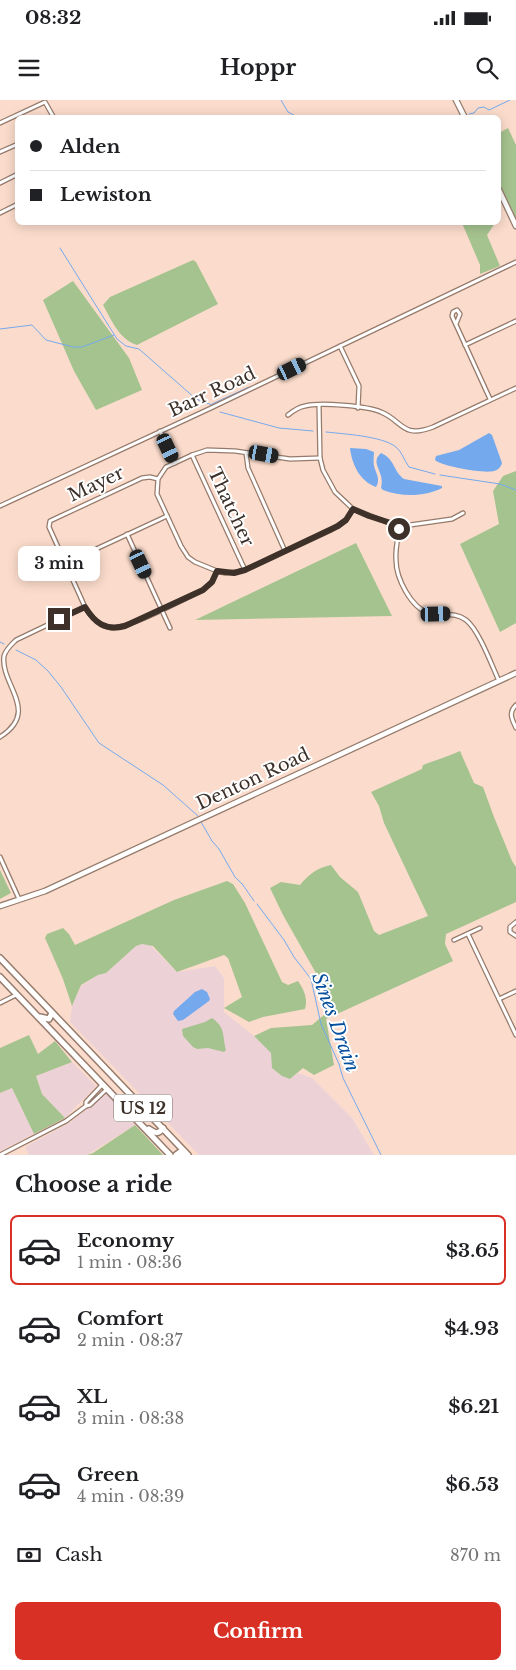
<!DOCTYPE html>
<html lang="en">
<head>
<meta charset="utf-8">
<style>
  body { margin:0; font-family:"Libre Baskerville",serif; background:#f6f6f6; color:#202124; height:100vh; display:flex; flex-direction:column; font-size:19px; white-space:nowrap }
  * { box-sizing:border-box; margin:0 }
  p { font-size:16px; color:#757577 }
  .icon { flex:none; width:28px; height:28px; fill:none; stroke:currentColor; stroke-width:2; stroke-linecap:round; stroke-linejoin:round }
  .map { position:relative; height:1055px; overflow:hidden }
  .side { display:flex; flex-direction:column; background:#fff; flex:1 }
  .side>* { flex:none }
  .top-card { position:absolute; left:15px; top:15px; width:486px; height:110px; border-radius:8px; box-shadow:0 2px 12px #0003; display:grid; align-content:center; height:110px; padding:0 15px; background:#fff }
  .end { position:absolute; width:22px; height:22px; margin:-11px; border:6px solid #3d312a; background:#fff; box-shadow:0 0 0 2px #fff }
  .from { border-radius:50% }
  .bubble { position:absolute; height:35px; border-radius:8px; background:#fff; box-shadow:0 2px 12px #0003; font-size:16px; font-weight:700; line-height:35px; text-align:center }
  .car { position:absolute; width:15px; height:30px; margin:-15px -8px; border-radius:6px; box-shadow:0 0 4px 1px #0007; background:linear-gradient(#222 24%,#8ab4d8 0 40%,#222 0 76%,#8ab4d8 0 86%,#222 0) }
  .top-card b { display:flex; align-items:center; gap:18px; height:48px; font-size:19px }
  .top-card b+b { border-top:1px solid #e0e0e0 }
  .top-card i { width:12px; height:12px; background:#202124 }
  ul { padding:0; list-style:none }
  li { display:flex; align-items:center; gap:15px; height:70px; margin:0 10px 8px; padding:0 5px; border:2px solid transparent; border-radius:8px }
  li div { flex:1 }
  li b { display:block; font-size:19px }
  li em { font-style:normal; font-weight:700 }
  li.current { border-color:#d93025 }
  li>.icon { width:45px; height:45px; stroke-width:1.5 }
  h2 { padding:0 15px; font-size:22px; line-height:60px }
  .pay { display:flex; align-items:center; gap:12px; height:55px; padding:0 15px; font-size:19px }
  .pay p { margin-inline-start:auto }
  .action { display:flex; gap:10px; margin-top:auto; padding:10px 15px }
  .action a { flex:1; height:58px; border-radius:8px; background:#d93025; color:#fff; font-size:20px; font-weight:700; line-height:58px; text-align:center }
  .status { display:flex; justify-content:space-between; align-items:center; height:35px; padding:0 25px; background:#fff; direction:ltr }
  .status svg { height:14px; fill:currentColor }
  header { display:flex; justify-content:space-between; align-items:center; height:65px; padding:0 15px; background:#fff; font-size:22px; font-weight:700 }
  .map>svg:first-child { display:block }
  .industrial { fill:#ecd2d7 }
  .green { fill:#a5c38f }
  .water { fill:#75a9ee }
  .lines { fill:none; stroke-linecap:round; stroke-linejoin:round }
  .stream { stroke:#75a9ee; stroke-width:1 }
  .street-casing { stroke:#967b6c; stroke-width:5.5 }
  .secondary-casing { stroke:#967b6c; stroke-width:7 }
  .primary-casing { stroke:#967b6c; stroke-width:8 }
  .street { stroke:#fff; stroke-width:3 }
  .secondary { stroke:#fff; stroke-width:4.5 }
  .primary { stroke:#fff; stroke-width:5 }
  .route { stroke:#3d312a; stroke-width:6 }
  .labels { text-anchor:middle; stroke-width:4; stroke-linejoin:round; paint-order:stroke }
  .shield { fill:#fff; stroke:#776f6a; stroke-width:1 }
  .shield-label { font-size:16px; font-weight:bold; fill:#3d312a }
  .street-label { font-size:18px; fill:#3d312a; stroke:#fff }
  .water-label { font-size:19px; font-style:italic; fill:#044e9e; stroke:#fff }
</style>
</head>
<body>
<div class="status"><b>08:32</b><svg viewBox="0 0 49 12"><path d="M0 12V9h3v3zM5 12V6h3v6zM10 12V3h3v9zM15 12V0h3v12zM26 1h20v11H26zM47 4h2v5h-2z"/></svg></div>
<header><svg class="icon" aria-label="menu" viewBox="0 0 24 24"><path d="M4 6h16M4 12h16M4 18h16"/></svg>Hoppr<svg class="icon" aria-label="search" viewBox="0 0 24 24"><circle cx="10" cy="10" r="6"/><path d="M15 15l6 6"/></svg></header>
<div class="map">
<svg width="516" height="1055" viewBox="0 0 516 1055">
  <rect width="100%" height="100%" fill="#fbdccc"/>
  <g class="industrial">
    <path d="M142 844 150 845 177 872 215 866 224 878V912L254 936 272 953V968L290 979 298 973 312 978 352 1018 374 1055H199L70 922 72 906 81 886 98 875 106 873 136 846Z"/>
    <path d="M72 962 96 986 65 1018 42 994 36 976Z"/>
    <path d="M12 988 34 1034 0 1051V993Z"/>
    <path d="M106 993 135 1025 87 1055H29L25 1047 71 1022Z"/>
  </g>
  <g class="green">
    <path d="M508 28 516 45V119L499 83V33Z"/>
    <path d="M462 123H495L487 135 500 166 480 174V165Z"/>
    <path d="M193 160 196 162 218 204 137 245C119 239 112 221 103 205L110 197Z"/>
    <path d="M73 181 129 258 142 290 96 310 74 271 43 200Z"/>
    <path d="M516 371V523L500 532 460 444 499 424 493 391 503 376Z"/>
    <path d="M356 443 392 516 195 520Z"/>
    <path d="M460 651 474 683 483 687 494 717 512 761 516 767V802L446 834 445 844 453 861 326 919 334 965 314 975 303 968 290 979 282 976 272 968 271 953 254 936 271 928 312 925 325 914 321 882 283 815 270 788 281 782 300 785C309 774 317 768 331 765L340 777 358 792 374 831 379 835 428 816 384 723 379 706 371 692 422 669 423 665C435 660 447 657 460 651Z"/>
    <path d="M0 770 11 793 0 799Z"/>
    <path d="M227 781 233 784 245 803 282 882 288 885 298 881C304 890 308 898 305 909L263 917 249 922 224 908 242 897 228 858 224 855 177 872 153 846 142 844 136 846 106 873 98 875 81 885 72 906 63 879 45 838 47 834 63 828 69 834 75 845 174 800Z"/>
    <path d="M212 918C226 928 222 935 226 950L224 952 208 948 197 949 193 947 183 936 182 929 205 922Z"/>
    <path d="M29 935 38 954 55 941 72 962 36 976 42 994 65 1018 34 1034 12 988 0 993V948Z"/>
    <path d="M135 1025 163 1055H87L93 1053Z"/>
  </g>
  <g class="water">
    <path d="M489 333 492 335 502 363C501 367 498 370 494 371 484 374 441 366 435 360L436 356 459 350Z"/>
    <path d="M350 348 366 349 374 352C374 356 373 361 374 366 376 374 381 379 376 387 360 381 352 365 350 348Z"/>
    <path d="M381 353C395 359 393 371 404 379L442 386V388C425 397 401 397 383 390L381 388C382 384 382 380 381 376 379 367 372 361 381 353Z"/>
    <path d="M202 889 207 892 210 899 209 901 183 920 178 921 173 914 174 911 195 892Z"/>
  </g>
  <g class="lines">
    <g class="stream">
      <path d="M281 0 288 12 299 18"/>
      <path d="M469 14 474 13 478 8 484 7 489 10 510 0"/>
      <path d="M320 18 330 16 343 18"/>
      <path d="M356 18H360"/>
      <path d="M372 18H379"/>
      <path d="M453 18 458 16"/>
      <path d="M60 148 117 239 126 246 139 249 196 299 212 305"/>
      <path d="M0 229 32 225 46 240 73 247H82L114 235"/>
      <path d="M212 304 249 287"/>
      <path d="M220 312 279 328 313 331"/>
      <path d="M326 332C344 334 382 336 396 347 402 352 404 360 409 367L435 374"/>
      <path d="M440 375 500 384 516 390"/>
      <path d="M0 542 4 544"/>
      <path d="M16 550 36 560 48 571 61 587 99 643 163 685 198 716"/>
      <path d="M201 722 212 741 219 749 235 777 243 785 254 801"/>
      <path d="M257 804 284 840 294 857 311 879 321 924 339 964 343 978 381 1055"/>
    </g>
    <defs>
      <g id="street">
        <path d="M0 23 45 2 54 18"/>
        <path d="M0 52 18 44"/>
        <path d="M0 83 18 74"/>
        <path d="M0 113 18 104"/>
        <path d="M456 224 460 214 457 210 453 212 452 216 490 299"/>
        <path d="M465 245 516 221"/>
        <path d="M340 246 359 286 358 308"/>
        <path d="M319 305 320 358 323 370 335 392 353 409 389 423 403 426 452 419 463 413"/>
        <path d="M288 315C293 311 298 307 305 306 319 302 368 306 381 312 403 321 402 339 433 327L516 288"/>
        <path d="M160 331 175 363"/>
        <path d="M246 353 248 368 285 451"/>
        <path d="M192 355 245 470"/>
        <path d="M320 358 290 359 235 351 207 350 192 355 166 367 158 379 157 394 181 446 188 457 195 462 217 471 225 473 237 472 252 467 331 430 346 420 353 409"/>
        <path d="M158 379 150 377 142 378 50 421 49 427 85 507C92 518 99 526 112 528 128 529 186 498 203 490L212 482 217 471"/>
        <path d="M0 406 211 308 516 162"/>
        <path d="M400 426C398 437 395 449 396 460 396 478 411 508 429 513 442 517 454 511 466 520 479 530 492 566 499 581"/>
        <path d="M127 434 170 528"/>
        <path d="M66 463 167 416"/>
        <path d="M516 605C508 613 512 619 516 628"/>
        <path d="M0 637C41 611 0 585 4 556 6 549 11 545 16 540L85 507"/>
        <path d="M0 757 19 799"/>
        <path d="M516 822 510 827V832L516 836"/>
        <path d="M468 834 516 935"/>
        <path d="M454 840 480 828"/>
        <path d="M499 899 516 891"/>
        <path d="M0 903 16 895"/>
        <path d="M102 985 86 1002V1006L90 1005 107 989"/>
        <path d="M0 1055 66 1021 86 1006"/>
      </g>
      <g id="secondary">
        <path d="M456 0 465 18"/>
        <path d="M499 90 516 126"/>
        <path d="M0 806 45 791 516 573"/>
      </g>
      <g id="primary">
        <path d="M0 858 188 1055"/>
        <path d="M0 877 170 1055"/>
        <path d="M40 917 49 919 52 913"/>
        <path d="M149 1029C155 1033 158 1035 163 1028"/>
        <path d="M176 1055 180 1052 185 1055"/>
      </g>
    </defs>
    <use href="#street" class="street-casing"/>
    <use href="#secondary" class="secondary-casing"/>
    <use href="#primary" class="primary-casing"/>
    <use href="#street" class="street"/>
    <use href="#secondary" class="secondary"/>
    <use href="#primary" class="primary"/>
  </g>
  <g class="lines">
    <path class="route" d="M59 519 85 507C95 523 105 531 125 526L203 490 212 482 217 471 234 473 245 470 338 426 346 420 353 409 369 416 400 426 399 429"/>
  </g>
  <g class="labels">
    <rect class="shield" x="114" y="994.5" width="58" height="27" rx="4"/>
    <g class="shield-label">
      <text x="143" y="1014">US 12</text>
    </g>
    <g class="street-label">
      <text transform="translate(212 292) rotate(-25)" y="6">Barr Road</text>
      <text transform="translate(96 384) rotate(-25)" y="6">Mayer</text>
      <text transform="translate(231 407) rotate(65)" y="6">Thatcher</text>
      <text transform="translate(253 679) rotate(-25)" y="6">Denton Road</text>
    </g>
    <g class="water-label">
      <text transform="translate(336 922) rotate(70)" y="7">Sines Drain</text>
    </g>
  </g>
</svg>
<i class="end from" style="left:399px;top:429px"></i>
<i class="end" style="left:59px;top:519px"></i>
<div class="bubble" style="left:18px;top:446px;width:82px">3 min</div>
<i class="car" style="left:292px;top:269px;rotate:64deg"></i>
<i class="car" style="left:168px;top:348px;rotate:155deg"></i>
<i class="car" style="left:264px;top:354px;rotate:100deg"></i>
<i class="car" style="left:141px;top:464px;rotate:155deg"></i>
<i class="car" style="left:436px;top:514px;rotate:88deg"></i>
<div class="top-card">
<b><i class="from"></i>Alden</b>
<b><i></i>Lewiston</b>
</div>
</div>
<section class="side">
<h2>Choose a ride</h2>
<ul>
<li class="current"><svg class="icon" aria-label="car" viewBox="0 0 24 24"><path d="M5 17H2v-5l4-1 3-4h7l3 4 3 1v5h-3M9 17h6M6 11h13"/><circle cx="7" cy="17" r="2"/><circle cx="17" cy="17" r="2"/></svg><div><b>Economy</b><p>1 min · 08:36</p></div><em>$3.65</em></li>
<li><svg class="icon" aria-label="car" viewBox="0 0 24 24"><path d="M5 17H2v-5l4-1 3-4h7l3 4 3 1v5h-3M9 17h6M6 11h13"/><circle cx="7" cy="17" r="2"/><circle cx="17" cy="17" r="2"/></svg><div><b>Comfort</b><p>2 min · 08:37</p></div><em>$4.93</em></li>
<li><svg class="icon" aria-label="car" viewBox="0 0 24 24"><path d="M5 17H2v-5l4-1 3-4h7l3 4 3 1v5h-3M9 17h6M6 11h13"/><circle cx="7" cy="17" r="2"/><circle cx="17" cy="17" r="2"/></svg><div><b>XL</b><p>3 min · 08:38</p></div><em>$6.21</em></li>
<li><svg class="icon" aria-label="car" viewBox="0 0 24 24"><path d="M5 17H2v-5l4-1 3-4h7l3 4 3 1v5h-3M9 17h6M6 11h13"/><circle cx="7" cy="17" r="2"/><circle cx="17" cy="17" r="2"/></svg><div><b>Green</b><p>4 min · 08:39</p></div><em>$6.53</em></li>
</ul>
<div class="pay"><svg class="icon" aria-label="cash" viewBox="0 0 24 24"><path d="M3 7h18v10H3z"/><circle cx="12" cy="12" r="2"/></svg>Cash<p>870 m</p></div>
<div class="action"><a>Confirm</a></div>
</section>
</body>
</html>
